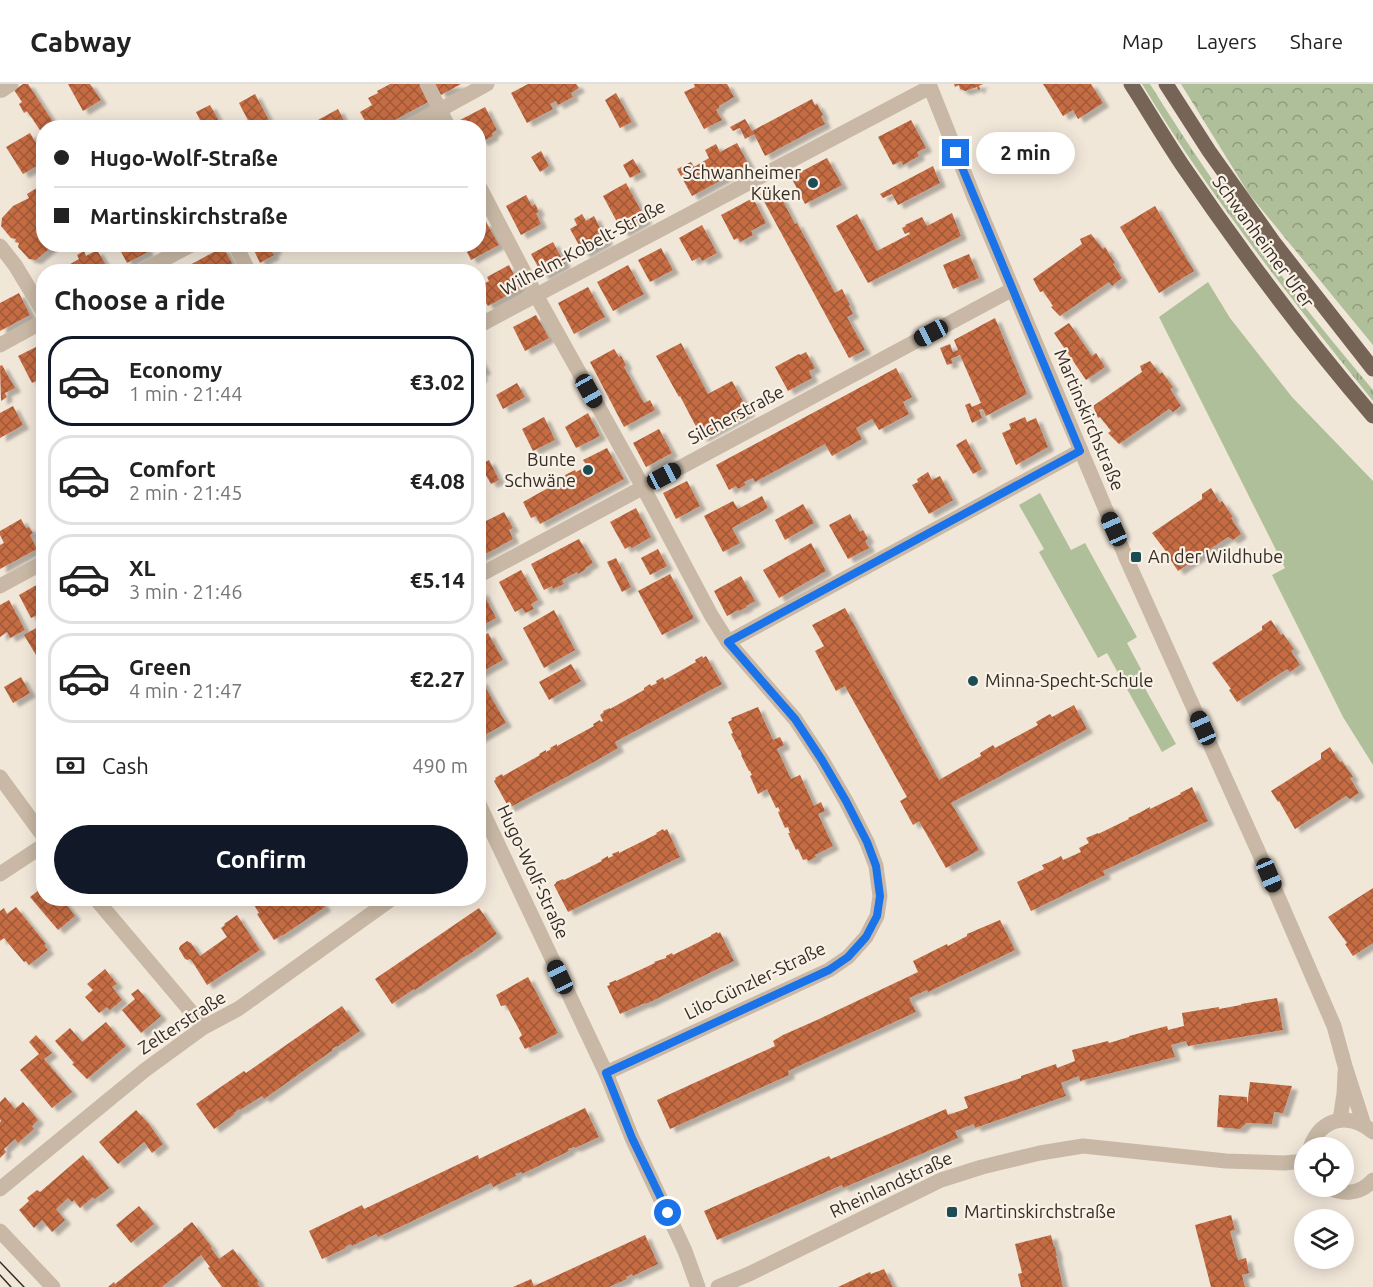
<!DOCTYPE html>
<html lang="en">
<head>
<meta charset="utf-8">
<style>
  body { margin:0; font-family:Ubuntu,sans-serif; background:#f2f2f2; color:#222; height:100vh; display:flex; flex-direction:column; font-size:22px; white-space:nowrap }
  * { box-sizing:border-box; margin:0 }
  p { font-size:20px; color:#767676 }
  .icon { flex:none; width:33px; height:33px; fill:none; stroke:currentColor; stroke-width:2; stroke-linecap:round; stroke-linejoin:round }
  .map { position:relative; flex:1; overflow:hidden }
  .side { position:absolute; left:36px; top:180px; width:450px; height:642px; display:flex; flex-direction:column; background:#fff; border-radius:24px; box-shadow:0 3px 15px #0003 }
  .side>* { flex:none }
  .hud { position:absolute; left:36px; top:36px; width:450px; height:132px; border-radius:24px; box-shadow:0 3px 15px #0003; display:grid; align-content:center; height:132px; padding:0 18px; background:#fff }
  .tools { position:absolute; left:1294px; top:1053px; display:grid; gap:12px }
  .tools a { display:grid; place-items:center; width:60px; height:60px; border-radius:50%; background:#fff; box-shadow:0 3px 15px #0003; font-size:30px }
  .end { position:absolute; width:27px; height:27px; margin:-14px; border:8px solid #1a73e8; background:#fff; box-shadow:0 0 0 3px #fff }
  .from { border-radius:50% }
  .bubble { position:absolute; height:42px; border-radius:21px; background:#fff; box-shadow:0 3px 15px #0003; font-size:20px; font-weight:700; line-height:42px; text-align:center }
  .car { position:absolute; width:18px; height:36px; margin:-18px -9px; border-radius:8px; box-shadow:0 0 4px 2px #0007; background:linear-gradient(#222 24%,#8ab4d8 0 40%,#222 0 76%,#8ab4d8 0 86%,#222 0) }
  .hud b { display:flex; align-items:center; gap:21px; height:57px; font-size:22px }
  .hud b+b { border-top:2px solid #e0e0e0 }
  .hud i { width:15px; height:15px; background:#222 }
  ul { padding:0; list-style:none }
  li { display:flex; align-items:center; gap:18px; height:90px; margin:0 12px 9px; padding:0 6px; border:3px solid #e0e0e0; border-radius:24px }
  li div { flex:1 }
  li b { display:block; font-size:22px }
  li em { font-style:normal; font-weight:700 }
  li.on { border-color:#111827 }
  li>.icon { width:54px; height:54px; stroke-width:1.5 }
  h2 { padding:0 18px; font-size:27px; line-height:72px }
  .pay { display:flex; align-items:center; gap:15px; height:66px; padding:0 18px; font-size:22px }
  .pay p { margin-inline-start:auto }
  .button { display:flex; gap:12px; margin-top:auto; padding:12px 18px }
  .button a { flex:1; height:69px; border-radius:36px; background:#111827; color:#fff; font-size:24px; font-weight:700; line-height:69px; text-align:center }
  header { display:flex; align-items:center; gap:36px; box-sizing:border-box; height:84px; padding:0 30px; background:#fff; border-bottom:2px solid #e0e0e0 }
  header strong { font-size:28px }
  nav { display:flex; gap:33px; margin-inline-start:auto; font-size:21px }
  .map>svg:first-child { display:block }
  .grass { fill:url(#grass-tufts) }
  .forest { fill:url(#forest-crowns) }
  .garden { fill:#afbf99 }
  .building { fill:url(#building-cross-hatch); filter:url(#shadow) }
  .lines { fill:none; stroke-linecap:round; stroke-linejoin:round }
  .minor { stroke:#c8b8a5; stroke-width:15 }
  .major { stroke:#766457; stroke-width:15 }
  .tram { stroke:#342c26; stroke-width:1.5 }
  .route { stroke:#1a73e8; stroke-width:8 }
  .poi-dot { fill:#1c4d55; stroke:#f9f1e5; stroke-width:2 }
  .labels { text-anchor:middle; stroke-width:4.5; stroke-linejoin:round; paint-order:stroke }
  .poi-label { font-size:18px; fill:#342c26; stroke:#f9f1e5; text-anchor:start }
  .street-label { font-size:18px; fill:#342c26; stroke:#f9f1e5 }
</style>
</head>
<body>
<header>
<strong>Cabway</strong>
<nav><a>Map</a><a>Layers</a><a>Share</a></nav>
</header>
<div class="map">
<svg width="1373" height="1203" viewBox="0 0 1373 1203">
  <defs>
    <pattern id="grass-tufts" width="24" height="20" patternUnits="userSpaceOnUse" patternTransform="scale(1.5)"><rect width="24" height="20" fill="#afbf99"/><path d="M3 7l-1-3M5 7V3M7 7l1-3M15 17l-1-3M17 17v-4M19 17l1-3" fill="none" stroke="#8f9b7d"/></pattern>
    <pattern id="forest-crowns" width="20" height="18" patternUnits="userSpaceOnUse" patternTransform="scale(1.5)"><rect width="20" height="18" fill="#afbf99"/><path d="M2 6a3 3 0 1 1 6 0M12 15a3 3 0 1 1 6 0" fill="none" stroke="#8f9b7d"/></pattern>
    <pattern id="building-cross-hatch" width="8" height="8" patternUnits="userSpaceOnUse" patternTransform="scale(1.5)"><rect width="8" height="8" fill="#c56c43"/><path d="M0 0l8 8M0 8l8-8" fill="none" stroke="#a15938"/></pattern>
    <filter id="shadow"><feDropShadow dx="6" dy="4" stdDeviation="1.5" flood-color="#0004"/></filter>
  </defs>
  <rect width="100%" height="100%" fill="#f1e7d9"/>
  <path class="grass" d="M1142 0H1150C1194 71 1242 140 1293 207 1318 241 1346 273 1373 306V317C1291 215 1210 112 1142 0Z"/>
  <path class="forest" d="M1181 0H1373V261L1249 110Z"/>
  <g class="garden">
    <path d="M1208 198 1230 234 1292 313 1373 397V681L1343 633 1272 491 1285 484 1159 233Z"/>
    <path d="M1040 409 1071 466 1085 459 1137 553 1127 559 1142 587 1137 590 1176 660 1162 668 1107 569 1098 574 1039 468 1044 465 1019 421Z"/>
  </g>
  <g class="building">
    <path d="M23 0H28L57 44H44V52L27 27 24 29 19 20 22 18 14 6Z"/>
    <path d="M68 0H90L101 16 83 27Z"/>
    <path d="M390 0H421L430 17 380 44H369L360 28 372 21 368 14 378 9 377 7Z"/>
    <path d="M435 0H461L441 11Z"/>
    <path d="M528 0H576L579 4 571 9 573 13 558 21 556 17 550 20 553 25 527 39 511 9Z"/>
    <path d="M694 0H727L734 13 719 22V24L716 26 722 36 704 45 684 8 695 3Z"/>
    <path d="M954 0H983L979 2 980 5 978 6 977 3 965 7 960 5 959 1 955 3Z"/>
    <path d="M1043 0H1091L1103 19 1078 35 1073 26 1063 32Z"/>
    <path d="M616 9 632 38 620 44 605 16Z"/>
    <path d="M255 10 272 42 269 44H252L239 19Z"/>
    <path d="M812 15 815 21 817 20 823 31 821 32 825 40 765 72 754 50 745 55 740 44 733 47 730 43 745 35 752 47Z"/>
    <path d="M210 21 218 35 222 44H204L196 28Z"/>
    <path d="M485 23 497 46 492 49 493 52 482 58 480 55 478 56V44H464L460 36Z"/>
    <path d="M338 25 348 44H322L318 36Z"/>
    <path d="M911 36 926 64 917 68 919 72 903 81 901 77 893 81 878 53Z"/>
    <path d="M30 49 44 72V78L23 90 6 63Z"/>
    <path d="M737 59 749 81 692 112 677 85 691 78 694 83 709 74 705 66 716 60 720 68Z"/>
    <path d="M541 67 549 82 540 88 531 73Z"/>
    <path d="M827 74 842 101 805 120 791 93Z"/>
    <path d="M633 75 641 88 630 94 623 81Z"/>
    <path d="M933 82 940 99 898 121 892 110 883 114 880 110Z"/>
    <path d="M626 99 646 136 623 149 603 112Z"/>
    <path d="M40 102 42 106H44V134L38 138 44 145V160H55L36 176 29 175 18 163 19 159 15 158 16 155 11 154 1 142 2 134 13 122 29 114 27 110Z"/>
    <path d="M775 102 795 140 797 139 835 209 842 205 850 221 849 222 853 230 847 233 865 266 849 274 760 110Z"/>
    <path d="M526 111 532 122 535 120 539 128 536 129 541 140 521 151 506 122Z"/>
    <path d="M753 114 766 139 751 147 753 151 740 158 738 154 734 156 721 131Z"/>
    <path d="M1155 122 1194 187 1159 209 1120 143Z"/>
    <path d="M952 129 961 152 868 199 836 142 857 130 877 167 910 150 909 148 905 150 902 144 906 142 905 141 922 133 927 142Z"/>
    <path d="M582 130 586 137 594 132 607 157 584 170 570 145 577 141 574 135Z"/>
    <path d="M478 136 481 140 486 138 499 161 471 176 467 168 473 165 471 160H478Z"/>
    <path d="M702 141 717 169 702 177 700 173 692 177 679 154Z"/>
    <path d="M1091 150 1103 165 1105 163 1115 179 1113 180 1122 194 1112 202 1109 198 1060 232 1051 223 1053 222 1043 207 1040 208 1033 195 1082 160 1080 155Z"/>
    <path d="M553 158 565 180 543 192 531 170Z"/>
    <path d="M117 160H144L148 168 127 179Z"/>
    <path d="M251 160H278L274 162 276 166 272 168 274 171 260 179Z"/>
    <path d="M223 163 237 188H177Z"/>
    <path d="M661 164 673 186 650 198 638 176Z"/>
    <path d="M97 166 110 188H47L58 182 60 186 79 175 77 171 84 167 86 172Z"/>
    <path d="M969 170 979 194 953 205 943 181Z"/>
    <path d="M422 181 426 188H409Z"/>
    <path d="M509 181 521 204 488 222 478 206V203L489 197 487 193Z"/>
    <path d="M628 181 644 210 613 227 597 198Z"/>
    <path d="M588 203 605 233 574 250 558 219Z"/>
    <path d="M19 209 30 231 0 247V219Z"/>
    <path d="M536 231 549 254 525 267 513 243Z"/>
    <path d="M995 234 1027 310 986 332 983 325 979 326 982 334 972 339 965 321 970 319 972 323 981 319 960 271 951 275 953 279 947 281 940 264 950 260 953 268 958 266 954 256Z"/>
    <path d="M1069 239 1092 272 1096 269 1105 283 1086 296 1054 249Z"/>
    <path d="M44 259V293L32 299 18 272Z"/>
    <path d="M681 259 708 310 732 297 749 328 702 354 680 312 679 313 656 272Z"/>
    <path d="M614 265 619 273 621 272 626 281 624 283 644 319 650 316 655 326 624 343 590 278Z"/>
    <path d="M806 268 815 284 809 287 812 294 788 307 775 283 799 270 800 271Z"/>
    <path d="M478 273 485 286 480 289 482 293 478 295Z"/>
    <path d="M1150 277 1160 290 1162 288 1173 303 1170 305 1181 322 1173 328 1169 325 1119 360 1108 349 1111 347 1100 333 1098 334 1093 322 1142 288 1140 282Z"/>
    <path d="M2 281 15 304 5 309 7 313 1 317 0 282Z"/>
    <path d="M896 284 912 313 903 318 909 330 879 346 872 335 856 344 862 355 832 372 825 360 755 398 753 394 744 398 746 401 738 405 736 402 729 406 716 381Z"/>
    <path d="M517 299 525 313 503 325 496 311Z"/>
    <path d="M13 322 23 341 0 354V329Z"/>
    <path d="M588 329 600 352 576 364 565 343Z"/>
    <path d="M544 333 555 356 533 367 522 345Z"/>
    <path d="M1025 333 1027 338 1036 334 1048 363 1016 381 1002 349 1011 345 1009 340Z"/>
    <path d="M659 345 672 369 646 383 633 359Z"/>
    <path d="M966 355 982 385 973 390 956 361Z"/>
    <path d="M607 364 624 395 540 440 536 432 531 434 523 418 566 394 565 391 575 386 576 388 587 382 583 376Z"/>
    <path d="M489 376 499 396 491 400 480 381Z"/>
    <path d="M928 388 932 396 940 392 953 416 929 430 912 401 918 398 917 395Z"/>
    <path d="M687 397 700 422 676 435 663 409Z"/>
    <path d="M1211 404 1220 419 1222 417 1233 433 1231 434 1241 450 1233 456 1228 453 1178 487 1170 475 1171 474 1152 449 1202 415V410Z"/>
    <path d="M762 412 768 424 732 444 740 459 723 468 704 432 733 417 738 425Z"/>
    <path d="M803 420 814 439 785 456 775 436Z"/>
    <path d="M636 424 651 453 632 464 630 462 625 465 610 438Z"/>
    <path d="M504 428 513 444 509 446 513 455 478 474V441Z"/>
    <path d="M850 430 860 448 863 446 868 455 865 457 869 464 848 475 829 441Z"/>
    <path d="M21 435 26 444 29 443 33 449 30 451 37 465 0 485V461L4 459 0 451V447Z"/>
    <path d="M579 455 593 479 585 484 586 485 578 490 577 488 562 496 564 500 553 505 552 502 544 506 531 480Z"/>
    <path d="M811 459 826 487 779 514 763 486Z"/>
    <path d="M658 465 667 482 650 491 641 474Z"/>
    <path d="M616 474 631 503 622 508 607 478Z"/>
    <path d="M521 486 538 516 531 520 534 525 525 529 522 524 515 528 499 498Z"/>
    <path d="M670 490 694 534 662 551 638 507Z"/>
    <path d="M741 492 755 517 746 522 747 523 739 527 738 526 727 532 714 507Z"/>
    <path d="M40 499 44 506V528L31 534 19 511Z"/>
    <path d="M482 507 496 534 478 544V509Z"/>
    <path d="M9 516 25 546 10 554 7 548 0 553V521Z"/>
    <path d="M845 524 939 696 981 672 980 669 993 661 995 664 1038 641 1036 638 1050 630 1052 633 1074 621 1087 645 951 719 979 766 946 784 919 737 913 741 900 717 907 713 845 602 836 607 815 567 824 562 812 541Z"/>
    <path d="M554 526 575 566 544 584 523 544Z"/>
    <path d="M1271 536 1281 551 1283 550 1294 565 1291 567 1300 581 1290 588 1287 585 1237 618 1229 606 1231 605 1212 579 1262 546V542Z"/>
    <path d="M36 544 44 558V572L39 576 24 551Z"/>
    <path d="M488 549 503 576 478 590V555Z"/>
    <path d="M702 572 703 574 706 572 722 600 615 658 618 664 594 678 509 724 494 697 496 695 495 694 502 690 503 692 540 671 539 670 546 666V668L551 665 550 664 557 660V662L594 642 593 640 600 636 601 638 603 637 600 631 604 628 603 627 610 624V625L644 606V604L650 600 651 602 657 599 656 597 663 593 664 596 696 578 695 576Z"/>
    <path d="M571 580 581 597 549 616 539 598Z"/>
    <path d="M21 593 30 609 13 619 4 603Z"/>
    <path d="M481 596 506 639 478 655V598Z"/>
    <path d="M758 623 773 656 780 653 784 661 777 665 791 695 800 691 814 722 821 718 825 727 818 730 833 762 815 771 816 773 808 777 807 775 803 776 798 765 796 766 788 749H790L788 743 785 744 778 728 780 727 778 723 776 724 767 705 758 710 750 692 752 691 750 687H749L741 671H742L740 666H739L731 650 733 649 728 638 732 636 731 634Z"/>
    <path d="M1330 663 1340 678 1342 677 1353 693 1350 694 1359 709 1350 715 1346 712 1295 745 1279 717 1278 718 1271 707 1321 675V669Z"/>
    <path d="M1192 703 1208 737 1103 787 1105 791 1031 827 1017 798 1044 785 1042 781 1052 777 1061 772 1063 776 1081 768 1079 764 1089 759 1086 754 1098 749V750L1129 735 1128 734 1139 729 1150 723V725L1181 710 1180 709Z"/>
    <path d="M663 745 664 747 667 745 680 773 568 828 554 801 556 799V798L563 795 564 796 602 777 601 776 608 772V774L613 772 612 770 619 767V769L657 750 656 749Z"/>
    <path d="M44 802V814H61L75 832 58 846 30 813Z"/>
    <path d="M1373 804V859L1353 872 1345 860 1347 859 1328 833Z"/>
    <path d="M257 814H271L275 820 283 814H319L325 823 282 852V851L274 856 257 830 259 829 252 818Z"/>
    <path d="M16 823 46 860 44 861 48 866 29 881 26 877 24 878 4 854 0 857V827L4 824 7 830Z"/>
    <path d="M479 824 497 850 467 872V871L415 906 414 905 392 920 375 895Z"/>
    <path d="M237 831 260 866 207 901 192 877 190 875 188 876 185 875 179 865 180 862 187 857 191 859 200 872 227 853 221 844 225 841 224 840Z"/>
    <path d="M1000 836 1015 866 928 908 927 906 909 914 916 928 788 987 789 991 670 1045 657 1016 775 962 773 957 783 951 817 936 918 888 913 877 947 860 948 862 967 852V850Z"/>
    <path d="M717 848 718 850 720 848 734 877 646 920 645 919 620 930 607 902 610 901 609 899 616 896V897L655 879 654 878 666 874V872L672 869 673 871 711 852V851Z"/>
    <path d="M105 885 117 900 112 903 122 916 110 926 107 923 99 929 85 913 93 906 87 900Z"/>
    <path d="M528 893 558 949 529 964V963L525 965 519 954 522 951 506 921 501 922 496 911Z"/>
    <path d="M138 905 161 932 141 949 122 926 135 915 131 910Z"/>
    <path d="M1277 914 1283 946 1188 962 1186 957 1171 961 1175 973 1080 997 1079 992 1061 999 1066 1012 975 1044 974 1040 955 1047 958 1054 843 1104 842 1101 717 1156 704 1127 829 1072 831 1075 946 1025 948 1031 968 1024 964 1013 1021 994V992L1056 980 1057 984 1075 977 1072 966 1108 957 1109 959 1129 953V952L1167 942 1168 946 1184 942 1182 929 1219 923V925L1241 921V920Z"/>
    <path d="M342 922 360 947 337 963V962L332 965 333 966 264 1015 262 1012 240 1026 239 1025 234 1029 235 1030 214 1045 196 1020 244 987 246 989Z"/>
    <path d="M106 938 126 962 87 995 72 980 74 979 55 957 70 944 82 958Z"/>
    <path d="M36 951 52 969 44 975 72 1008 52 1024 20 986 39 970 29 958Z"/>
    <path d="M1250 998 1292 1002 1283 1029 1274 1028 1272 1040 1246 1039 1240 1045 1217 1043 1219 1011 1247 1013V1022Z"/>
    <path d="M5 1013 15 1025 23 1018 38 1036 32 1042 34 1045 18 1059 15 1055 4 1065 6 1068 0 1074V1038L1 1037 0 1035V1018Z"/>
    <path d="M585 1024 599 1053 575 1064 574 1063 568 1065 569 1067 522 1090 521 1088 515 1090 516 1092 493 1103 491 1099 402 1142 378 1153 376 1150 352 1162 351 1160 345 1163 346 1164 322 1175 309 1147 362 1121 364 1125 478 1071 479 1075Z"/>
    <path d="M136 1026 149 1040 163 1060 152 1069 144 1058 118 1080 99 1058Z"/>
    <path d="M83 1071 109 1104 95 1115 93 1113 80 1124 74 1116 72 1118 68 1114 56 1125 65 1136 52 1148 42 1136 34 1144 19 1126 29 1117 27 1114 37 1106 40 1108Z"/>
    <path d="M139 1122 154 1140 131 1159 116 1141Z"/>
    <path d="M1231 1131 1235 1146 1230 1147 1238 1176 1246 1174 1249 1189 1242 1191 1245 1203H1211L1195 1141Z"/>
    <path d="M192 1138 212 1163 211 1164 219 1175 233 1165 259 1198 257 1199 260 1203H222L208 1184 210 1183 201 1171 162 1203H108L114 1198 115 1200 183 1146V1145Z"/>
    <path d="M645 1151 658 1180 633 1192 632 1190 626 1193 627 1195 609 1203H513L531 1195 534 1202Z"/>
    <path d="M1051 1151 1054 1163H1055L1057 1172H1056L1063 1203H1021L1018 1190 1022 1189 1015 1160Z"/>
    <path d="M884 1185 893 1203H838L870 1188 871 1190Z"/>
  </g>
  <g class="lines">
    <g class="minor">
      <path d="M427 0 449 44"/>
      <path d="M929 0 974 113 1127 476 1259 769 1334 942 1345 982 1364 1041"/>
      <path d="M0 4 2 6 11 0"/>
      <path d="M407 44 487 0"/>
      <path d="M478 100 536 211 643 403 711 531 728 558 795 635 822 676 846 717 867 758 876 782 880 812 877 832 866 853 848 873 829 886 606 989"/>
      <path d="M235 160 249 188"/>
      <path d="M0 162 15 181 44 229"/>
      <path d="M140 188 193 160"/>
      <path d="M478 242 930 3"/>
      <path d="M0 261 44 237"/>
      <path d="M478 492 1013 205"/>
      <path d="M0 502 44 478"/>
      <path d="M728 558 1080 367"/>
      <path d="M0 693 44 753"/>
      <path d="M478 718 606 989 632 1054 685 1167 698 1203"/>
      <path d="M0 790 44 761"/>
      <path d="M95 814 204 943"/>
      <path d="M1340 1036 1344 1010 1345 988"/>
      <path d="M1310 1064C1321 1033 1349 1028 1373 1048"/>
      <path d="M1325 1102C1342 1111 1360 1111 1373 1096"/>
      <path d="M0 1105 145 986 204 943 238 925 393 814"/>
      <path d="M0 1147 53 1203"/>
      <path d="M718 1203 749 1190 941 1096 982 1083 1040 1069 1083 1062 1226 1077 1284 1079 1305 1077"/>
    </g>
    <g class="major">
      <path d="M1131 0C1149 28 1166 57 1185 85 1243 170 1306 254 1373 332"/>
      <path d="M1166 0 1209 67 1275 160 1373 285"/>
    </g>
    <g class="tram">
      <path d="M0 1178 24 1203"/>
      <path d="M0 1191 11 1203"/>
    </g>
  </g>
  <g class="lines">
    <path class="route" d="M668 1129 632 1054 606 989 829 886 848 873 866 853 877 832 880 812 876 782 867 758 846 717 822 676 795 635 728 558 1080 367 956 69"/>
  </g>
  <g class="poi-dot">
    <circle cx="813" cy="99" r="6"/>
    <circle cx="588" cy="386" r="6"/>
    <rect x="1130" y="467" width="12" height="12" rx="3"/>
    <circle cx="973" cy="597" r="6"/>
    <rect x="946" y="1122" width="12" height="12" rx="3"/>
  </g>
  <g class="labels">
    <g class="poi-label">
      <text x="801" y="95" text-anchor="end">Schwanheimer<tspan x="801" dy="21">Küken</tspan></text>
      <text x="576" y="382" text-anchor="end">Bunte<tspan x="576" dy="21">Schwäne</tspan></text>
      <text x="1148" y="479">An der Wildhube</text>
      <text x="985" y="603">Minna-Specht-Schule</text>
      <text x="964" y="1134">Martinskirchstraße</text>
    </g>
    <g class="street-label">
      <text transform="translate(1263 158) rotate(54)" y="6">Schwanheimer Ufer</text>
      <text transform="translate(583 164) rotate(-28)" y="6">Wilhelm-Kobelt-Straße</text>
      <text transform="translate(736 331) rotate(-28)" y="6">Silcherstraße</text>
      <text transform="translate(1089 336) rotate(67)" y="6">Martinskirchstraße</text>
      <text transform="translate(533 788) rotate(65)" y="6">Hugo-Wolf-Straße</text>
      <text transform="translate(755 897) rotate(-26)" y="6">Lilo-Günzler-Straße</text>
      <text transform="translate(182 939) rotate(-33)" y="6">Zelterstraße</text>
      <text transform="translate(891 1101) rotate(-25)" y="6">Rheinlandstraße</text>
    </g>
  </g>
</svg>
<div class="tools">
<a><svg class="icon" aria-label="locate" viewBox="0 0 24 24"><circle cx="12" cy="12" r="6"/><path d="M12 2v4M12 18v4M2 12h4M18 12h4"/></svg></a>
<a><svg class="icon" aria-label="layers" viewBox="0 0 24 24"><path d="M12 4l9 5-9 5-9-5zM3 14l9 5 9-5"/></svg></a>
</div>
<i class="end from" style="left:668px;top:1129px"></i>
<i class="end" style="left:956px;top:69px"></i>
<div class="bubble" style="left:976px;top:48px;width:99px">2 min</div>
<i class="car" style="left:931px;top:249px;rotate:242deg"></i>
<i class="car" style="left:589px;top:307px;rotate:151deg"></i>
<i class="car" style="left:664px;top:392px;rotate:62deg"></i>
<i class="car" style="left:1114px;top:445px;rotate:336deg"></i>
<i class="car" style="left:1203px;top:644px;rotate:336deg"></i>
<i class="car" style="left:1269px;top:791px;rotate:157deg"></i>
<i class="car" style="left:560px;top:893px;rotate:335deg"></i>
<div class="hud">
<b><i class="from"></i>Hugo-Wolf-Straße</b>
<b><i></i>Martinskirchstraße</b>
</div>
<section class="side">
<h2>Choose a ride</h2>
<ul>
<li class="on"><svg class="icon" aria-label="car" viewBox="0 0 24 24"><path d="M5 17H2v-5l4-1 3-4h7l3 4 3 1v5h-3M9 17h6M6 11h13"/><circle cx="7" cy="17" r="2"/><circle cx="17" cy="17" r="2"/></svg><div><b>Economy</b><p>1 min · 21:44</p></div><em>€3.02</em></li>
<li><svg class="icon" aria-label="car" viewBox="0 0 24 24"><path d="M5 17H2v-5l4-1 3-4h7l3 4 3 1v5h-3M9 17h6M6 11h13"/><circle cx="7" cy="17" r="2"/><circle cx="17" cy="17" r="2"/></svg><div><b>Comfort</b><p>2 min · 21:45</p></div><em>€4.08</em></li>
<li><svg class="icon" aria-label="car" viewBox="0 0 24 24"><path d="M5 17H2v-5l4-1 3-4h7l3 4 3 1v5h-3M9 17h6M6 11h13"/><circle cx="7" cy="17" r="2"/><circle cx="17" cy="17" r="2"/></svg><div><b>XL</b><p>3 min · 21:46</p></div><em>€5.14</em></li>
<li><svg class="icon" aria-label="car" viewBox="0 0 24 24"><path d="M5 17H2v-5l4-1 3-4h7l3 4 3 1v5h-3M9 17h6M6 11h13"/><circle cx="7" cy="17" r="2"/><circle cx="17" cy="17" r="2"/></svg><div><b>Green</b><p>4 min · 21:47</p></div><em>€2.27</em></li>
</ul>
<div class="pay"><svg class="icon" aria-label="cash" viewBox="0 0 24 24"><path d="M3 7h18v10H3z"/><circle cx="12" cy="12" r="2"/></svg>Cash<p>490 m</p></div>
<div class="button"><a>Confirm</a></div>
</section>
</div>
</body>
</html>
